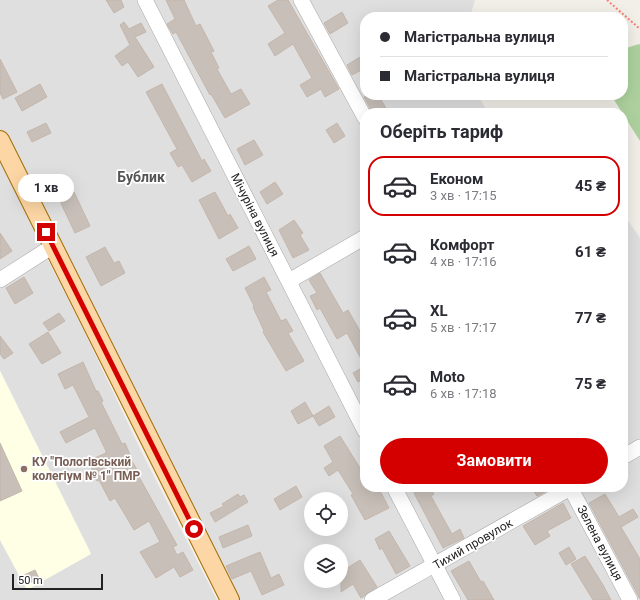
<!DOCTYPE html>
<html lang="uk">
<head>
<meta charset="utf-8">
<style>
  body { margin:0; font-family:Roboto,sans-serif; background:#f7f7f7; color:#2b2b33; height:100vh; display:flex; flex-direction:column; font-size:15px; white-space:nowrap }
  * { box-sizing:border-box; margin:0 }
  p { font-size:13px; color:#7c7c81 }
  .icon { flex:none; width:22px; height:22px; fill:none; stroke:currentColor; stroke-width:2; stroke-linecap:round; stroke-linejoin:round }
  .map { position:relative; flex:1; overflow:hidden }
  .details { position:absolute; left:360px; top:108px; width:268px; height:384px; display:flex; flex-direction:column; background:#fff; border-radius:16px; box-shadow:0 4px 16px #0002 }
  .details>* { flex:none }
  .top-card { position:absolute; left:360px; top:12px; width:268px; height:88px; border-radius:16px; box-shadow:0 4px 16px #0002; display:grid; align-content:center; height:88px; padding:0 20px; background:#fff }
  .fabs { position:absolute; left:304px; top:492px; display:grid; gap:8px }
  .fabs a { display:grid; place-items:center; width:44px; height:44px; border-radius:50%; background:#fff; box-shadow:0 4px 16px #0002; font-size:20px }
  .scale { position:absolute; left:12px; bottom:10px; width:91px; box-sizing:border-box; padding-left:4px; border:2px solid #222; border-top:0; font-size:11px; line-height:14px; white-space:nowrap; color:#222; -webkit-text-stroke:3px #fff; paint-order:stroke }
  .end { position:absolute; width:18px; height:18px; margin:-9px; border:5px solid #d40000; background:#fff; box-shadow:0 0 0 2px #fff }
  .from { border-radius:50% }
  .bubble { position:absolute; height:28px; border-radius:14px; background:#fff; box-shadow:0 4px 16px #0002; font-size:13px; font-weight:700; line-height:28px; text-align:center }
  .top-card b { display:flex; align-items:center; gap:14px; height:38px; font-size:15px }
  .top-card b+b { border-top:1px solid #e1e1e2 }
  .top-card i { width:10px; height:10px; background:#2b2b33 }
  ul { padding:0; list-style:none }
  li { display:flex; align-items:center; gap:12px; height:60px; margin:0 8px 6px; padding:0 12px; border:2px solid transparent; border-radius:16px }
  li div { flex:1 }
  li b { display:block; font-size:15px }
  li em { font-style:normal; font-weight:700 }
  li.on { border-color:#d40000 }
  li>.icon { width:36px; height:36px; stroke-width:1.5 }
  h2 { padding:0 20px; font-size:18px; line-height:48px }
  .primary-button { display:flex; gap:8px; margin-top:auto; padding:8px 20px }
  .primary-button a { flex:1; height:46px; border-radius:24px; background:#d40000; color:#fff; font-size:16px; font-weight:700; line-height:46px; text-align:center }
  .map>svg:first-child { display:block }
  .residential { fill:#e0dfdf; fill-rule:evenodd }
  .education { fill:#ffffe5 }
  .forest { fill:#add19e }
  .building { fill:#c7bfb8; stroke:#c4b6ab }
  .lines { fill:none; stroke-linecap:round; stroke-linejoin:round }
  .minor-casing { stroke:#a9a9a9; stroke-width:16 }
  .major-casing { stroke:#a06b00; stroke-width:20 }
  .path { stroke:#fa8072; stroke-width:2; stroke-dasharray:2 2; stroke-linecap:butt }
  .minor { stroke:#fff; stroke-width:15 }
  .major { stroke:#fcd6a4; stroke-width:18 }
  .route { stroke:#d40000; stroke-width:5 }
  .education-dot { fill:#8d6e63; stroke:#fff; stroke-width:1.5 }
  .labels { text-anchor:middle; stroke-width:3.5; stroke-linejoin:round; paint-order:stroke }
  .street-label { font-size:12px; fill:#222; stroke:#fff }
  .education-label { font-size:12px; font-weight:bold; fill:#785e54; stroke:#fff; text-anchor:start }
  .quarter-label { font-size:14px; font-weight:bold; fill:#555; stroke:#fff }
</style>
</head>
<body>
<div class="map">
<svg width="640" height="600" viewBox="0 0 640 600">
  <rect width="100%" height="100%" fill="#f2efe9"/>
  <g class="residential">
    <path d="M0 0H140L365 442V487H388L425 559V565L361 600H238L0 130ZM311 499H341V529H311ZM311 551H341V581H311Z"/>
    <path d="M150 0H298L365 122V419Z"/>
    <path d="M304 0H475L470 17H365V95H478L488 113H365Z"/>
    <path d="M0 162 42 246 0 274Z"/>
    <path d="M623 213 640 238V442L623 452Z"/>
    <path d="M47 258 83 329 142 453 217 600H0V540L27 590 91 553 0 371V287Z"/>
    <path d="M640 453V600H635L576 491 582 487H623V463Z"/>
    <path d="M400 487H564L438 561Z"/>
    <path d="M567 495 626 600H460L442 567Z"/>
    <path d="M434 575 448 600H385Z"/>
  </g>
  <path class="education" d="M0 371 91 554 27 590 0 540Z"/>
  <path class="forest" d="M639 44 640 45V141L611 95H623V49Z"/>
  <g class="building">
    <path d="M106 0H121L124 7 114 13Z"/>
    <path d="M166 0H184L196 26 200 24 214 51 211 52 219 68 217 69 231 94 241 89 250 104 225 118 211 94 210 95 176 32 173 34 167 24 175 19Z"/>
    <path d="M278 0H288L339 89 325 97 321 89 307 97 300 85 312 78 293 44 275 56 268 44 285 33 268 6Z"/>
    <path d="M342 12 348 23 330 34 324 23Z"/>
    <path d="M124 22 129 29 141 23 146 32 135 37 154 67 138 77 128 62 122 66 115 56 130 45 120 25Z"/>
    <path d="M365 54V68L352 75 347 65Z"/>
    <path d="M0 59 17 92 3 99 0 93Z"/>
    <path d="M40 84 47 97 22 111 15 98Z"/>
    <path d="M162 84 202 161 204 159 211 171 192 182 182 165 178 167 170 153 177 149 146 92Z"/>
    <path d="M368 95H378L389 113H373L364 97Z"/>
    <path d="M46 123 51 133 32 142 27 132Z"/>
    <path d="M337 123 345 136 334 143 326 130Z"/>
    <path d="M254 140 263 155 245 165 237 149Z"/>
    <path d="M275 182 283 194 267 204 260 192Z"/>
    <path d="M74 192 90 226 75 233 59 199Z"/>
    <path d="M215 192 228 216 230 214 238 228 219 239 199 200Z"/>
    <path d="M294 220 303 233 300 235 309 250 293 258 279 230Z"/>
    <path d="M0 233 12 251 0 259Z"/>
    <path d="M249 246 256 259 233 271 226 259Z"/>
    <path d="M105 247 114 263 119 261 125 273 101 286 86 257Z"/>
    <path d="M320 273 343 313 348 310 365 340V366L347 333 337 339 320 308 317 310 310 296 317 293 309 280Z"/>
    <path d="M24 277 33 293 15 304 6 288Z"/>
    <path d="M264 277 271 290 266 292 281 321 286 319 293 331 288 333 304 361 286 371 263 332 264 331 253 307 254 306 245 288Z"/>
    <path d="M59 313 65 321 49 331 43 323Z"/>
    <path d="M48 332 61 353 42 364 29 344Z"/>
    <path d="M0 336 13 353 4 359 0 354Z"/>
    <path d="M83 362 96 391H98L103 401 101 402 122 444 125 443 130 455 129 456 140 475H138L177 545 173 547 177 555 183 552 193 570 180 577 174 567 156 578 140 552 160 542 149 521 134 530 115 498 110 501 99 480 97 481 88 461 106 453V451L95 428 66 443 60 432 89 417 73 385 65 389 58 374Z"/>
    <path d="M365 366V378L358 382 353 373Z"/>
    <path d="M305 402 313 416 329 406 335 417 319 426 313 416 298 424 291 411Z"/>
    <path d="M340 436 365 476V487H378L389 508 365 520 351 495 353 494 338 470 329 476 324 468 333 462 324 446Z"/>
    <path d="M0 443 22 491 0 501Z"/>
    <path d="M296 486 302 497 280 510 274 499Z"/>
    <path d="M424 487H429L434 494 431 496 452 534 460 529 464 538 443 548 414 493Z"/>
    <path d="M531 487H554L537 496Z"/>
    <path d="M238 494 240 497 244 495 248 502 215 522 210 513 224 506 222 504Z"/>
    <path d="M605 494 619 517 633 509 638 517 621 527 640 559V599L589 503Z"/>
    <path d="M563 503 571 518 547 531 550 536 535 545 523 526Z"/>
    <path d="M248 525 252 536 223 548 219 537Z"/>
    <path d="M389 531 410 566 396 574 382 548 380 550 375 539Z"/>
    <path d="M569 547 576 559 566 565 559 553Z"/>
    <path d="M260 552 271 578 279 574 284 585 262 595 251 571 232 579 226 566Z"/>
    <path d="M585 556 603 585 611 600H593L571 564Z"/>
    <path d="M360 560 377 587 361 598 353 584 341 592V572Z"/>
    <path d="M469 561 481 582 483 581 494 600H468L451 571Z"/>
    <path d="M35 570 39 578 27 584 22 576Z"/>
  </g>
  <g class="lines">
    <defs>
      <g id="minor">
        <path d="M145 0 365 431"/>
        <path d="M301 0 365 118"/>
        <path d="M0 280 53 246"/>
        <path d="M289 281 365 237"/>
        <path d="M623 457 640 447"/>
        <path d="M394 487 453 600"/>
        <path d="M570 487 630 600"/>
        <path d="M372 600 572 487"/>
      </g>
      <path id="major" d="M0 140 230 600"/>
    </defs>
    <use href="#minor" class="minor-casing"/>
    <use href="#major" class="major-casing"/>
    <path class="path" d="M607 0 640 29"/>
    <use href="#minor" class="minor"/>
    <use href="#major" class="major"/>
  </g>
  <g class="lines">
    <path class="route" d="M46 232 194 529"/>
  </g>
  <circle class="education-dot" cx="24" cy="469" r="4"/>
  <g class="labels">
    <g class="street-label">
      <text transform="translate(255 215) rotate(63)" y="4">Мічуріна вулиця</text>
      <text transform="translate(600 543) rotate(62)" y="4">Зелена вулиця</text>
      <text transform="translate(473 544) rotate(-30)" y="4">Тихий провулок</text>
    </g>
    <g class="education-label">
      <text x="32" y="466">КУ "Пологівський<tspan x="32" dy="14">колегіум № 1" ПМР</tspan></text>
    </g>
    <g class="quarter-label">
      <text x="141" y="182">Бублик</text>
    </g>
  </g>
</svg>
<div class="fabs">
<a><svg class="icon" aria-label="locate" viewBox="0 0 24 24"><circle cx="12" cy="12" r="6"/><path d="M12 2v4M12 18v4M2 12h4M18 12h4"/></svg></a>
<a><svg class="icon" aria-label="layers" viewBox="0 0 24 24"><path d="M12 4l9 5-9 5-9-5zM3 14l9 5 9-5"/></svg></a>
</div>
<div class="scale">50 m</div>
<i class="end from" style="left:194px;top:529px"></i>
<i class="end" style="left:46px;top:232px"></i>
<div class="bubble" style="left:18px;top:174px;width:56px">1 хв</div>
<div class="top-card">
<b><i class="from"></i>Магістральна вулиця</b>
<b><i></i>Магістральна вулиця</b>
</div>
<section class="details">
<h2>Оберіть тариф</h2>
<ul>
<li class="on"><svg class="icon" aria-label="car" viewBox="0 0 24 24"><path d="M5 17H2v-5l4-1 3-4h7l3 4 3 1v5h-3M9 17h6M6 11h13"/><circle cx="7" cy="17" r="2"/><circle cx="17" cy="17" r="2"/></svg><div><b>Економ</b><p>3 хв · 17:15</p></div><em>45 ₴</em></li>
<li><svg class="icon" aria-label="car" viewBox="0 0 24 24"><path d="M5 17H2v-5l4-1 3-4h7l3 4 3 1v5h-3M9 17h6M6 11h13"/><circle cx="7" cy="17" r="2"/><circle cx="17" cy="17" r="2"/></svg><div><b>Комфорт</b><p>4 хв · 17:16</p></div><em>61 ₴</em></li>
<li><svg class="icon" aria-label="car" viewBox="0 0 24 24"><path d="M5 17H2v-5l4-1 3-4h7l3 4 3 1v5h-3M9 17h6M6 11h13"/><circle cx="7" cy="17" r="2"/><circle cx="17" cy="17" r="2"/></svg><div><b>XL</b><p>5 хв · 17:17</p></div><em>77 ₴</em></li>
<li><svg class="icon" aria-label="car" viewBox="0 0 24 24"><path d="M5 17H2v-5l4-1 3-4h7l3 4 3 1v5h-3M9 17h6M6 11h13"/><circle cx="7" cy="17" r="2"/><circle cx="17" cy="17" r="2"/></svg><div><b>Moto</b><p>6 хв · 17:18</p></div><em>75 ₴</em></li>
</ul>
<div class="primary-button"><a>Замовити</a></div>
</section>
</div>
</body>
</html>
